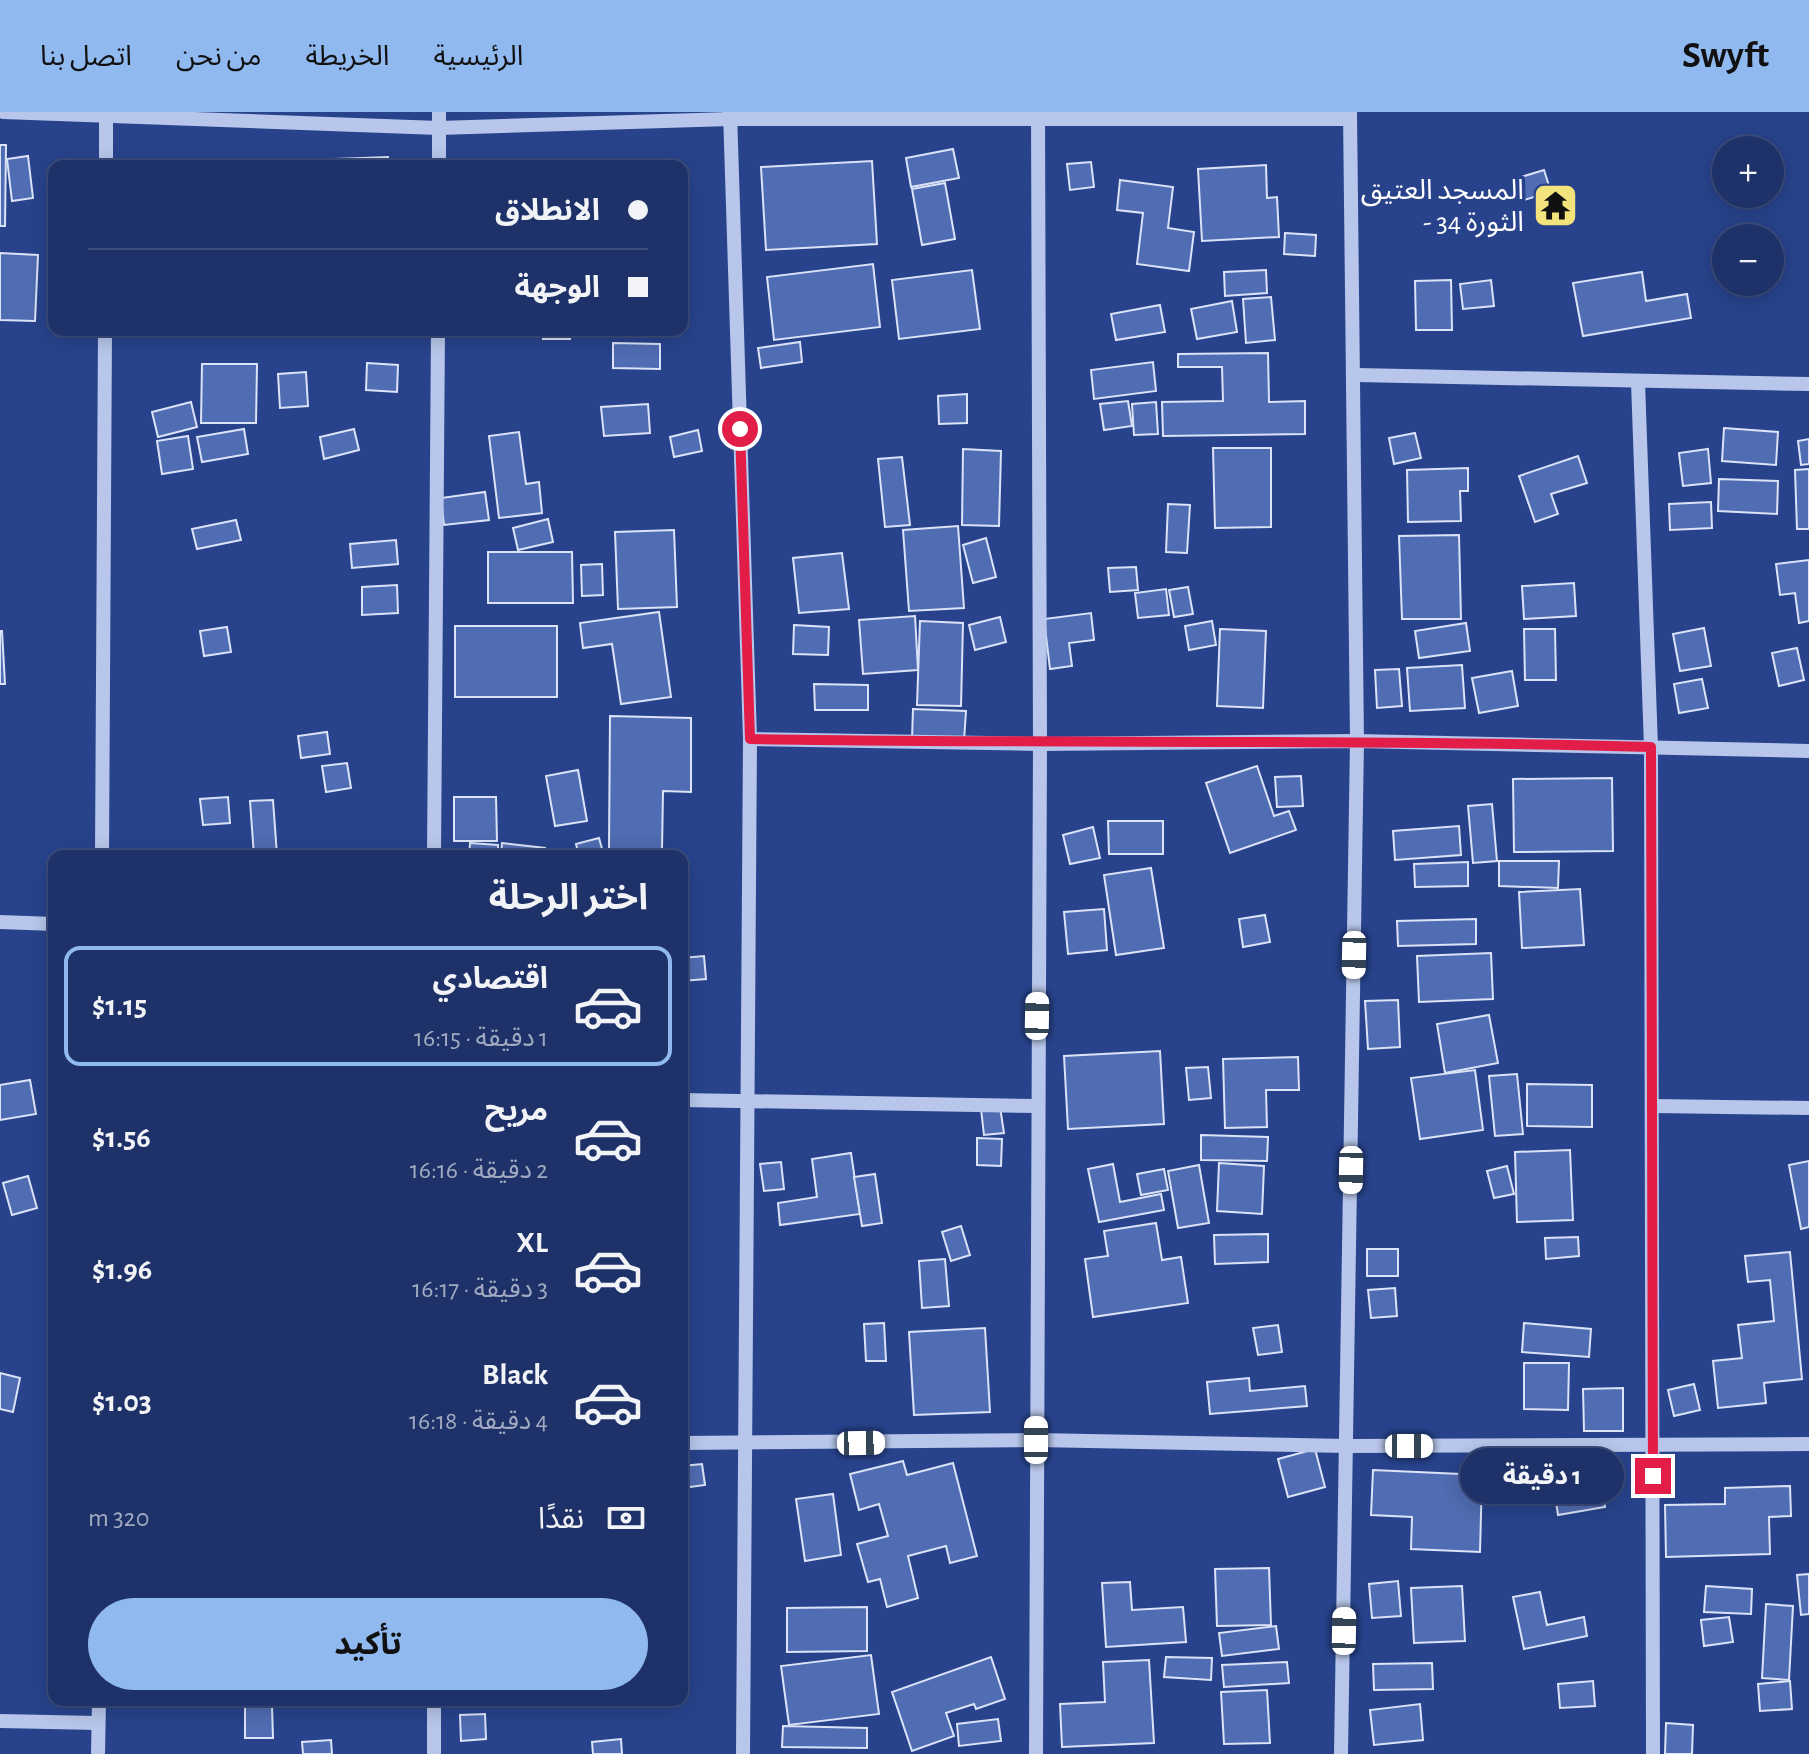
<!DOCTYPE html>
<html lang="ar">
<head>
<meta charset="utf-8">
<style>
  body { margin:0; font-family:"Alegreya Sans","Noto Sans Arabic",sans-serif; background:#263a6f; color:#f1f3f6; direction:rtl; height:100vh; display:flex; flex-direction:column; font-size:30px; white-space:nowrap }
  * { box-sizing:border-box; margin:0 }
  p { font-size:26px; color:#a1aac0 }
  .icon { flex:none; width:44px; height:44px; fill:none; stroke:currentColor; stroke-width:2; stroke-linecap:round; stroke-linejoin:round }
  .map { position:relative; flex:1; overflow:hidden; direction:ltr }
  .drawer { position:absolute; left:48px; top:738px; width:640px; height:856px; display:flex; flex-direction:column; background:#1e3269; border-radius:16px; box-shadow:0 4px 20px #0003,0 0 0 2px #3c4d7d; direction:rtl }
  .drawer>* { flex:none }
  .guide { position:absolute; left:48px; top:48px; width:640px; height:176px; border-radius:16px; box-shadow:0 4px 20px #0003,0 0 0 2px #3c4d7d; direction:rtl; display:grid; align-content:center; height:176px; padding:0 40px; background:#1e3269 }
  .tools { position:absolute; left:1712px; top:24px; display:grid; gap:16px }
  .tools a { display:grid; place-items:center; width:72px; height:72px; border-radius:50%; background:#1e3269; box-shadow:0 4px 20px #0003,0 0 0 2px #3c4d7d; font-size:40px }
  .end { position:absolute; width:36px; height:36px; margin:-18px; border:10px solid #e11d48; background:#fff; box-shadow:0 0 0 4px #fff }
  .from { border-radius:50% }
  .bubble { position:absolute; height:56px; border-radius:28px; background:#1e3269; box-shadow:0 4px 20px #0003,0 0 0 2px #3c4d7d; font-size:26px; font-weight:700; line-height:56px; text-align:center; direction:rtl }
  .car { position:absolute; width:24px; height:48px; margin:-24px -12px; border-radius:10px; box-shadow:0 0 6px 2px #0007; background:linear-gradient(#fff 24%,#345 0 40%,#fff 0 76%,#345 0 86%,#fff 0) }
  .guide b { display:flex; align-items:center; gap:28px; height:76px; font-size:30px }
  .guide b+b { border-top:2px solid #3c4d7d }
  .guide i { width:20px; height:20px; background:#f1f3f6 }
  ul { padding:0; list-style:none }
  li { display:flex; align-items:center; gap:24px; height:120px; margin:0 16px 12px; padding:0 24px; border:4px solid transparent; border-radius:16px }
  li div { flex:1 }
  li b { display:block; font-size:30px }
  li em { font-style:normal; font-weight:700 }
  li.current { border-color:#90b9f0 }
  li>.icon { width:72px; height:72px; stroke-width:1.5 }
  h2 { padding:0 40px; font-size:36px; line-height:96px }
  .pay { display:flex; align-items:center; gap:20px; height:88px; padding:0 40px; font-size:30px }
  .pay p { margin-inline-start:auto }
  .cta { display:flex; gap:16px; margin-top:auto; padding:16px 40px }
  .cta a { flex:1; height:92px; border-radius:48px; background:#90b9f0; color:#111; font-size:32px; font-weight:700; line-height:92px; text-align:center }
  header { display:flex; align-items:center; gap:48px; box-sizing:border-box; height:112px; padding:0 40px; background:#90b9f0; color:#111 }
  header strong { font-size:38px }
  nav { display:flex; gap:44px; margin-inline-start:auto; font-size:28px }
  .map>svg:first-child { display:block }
  .building { fill:#506cb2; stroke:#dbe3f8; stroke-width:2 }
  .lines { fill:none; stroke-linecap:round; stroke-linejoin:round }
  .minor { stroke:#b7c6ea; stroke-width:14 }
  .route { stroke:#e11d48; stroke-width:10 }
  .labels { text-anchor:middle; stroke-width:7; stroke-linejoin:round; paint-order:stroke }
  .poi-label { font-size:28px; fill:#fff; stroke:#28438c; text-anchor:end }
</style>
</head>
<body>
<header>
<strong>Swyft</strong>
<nav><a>الرئيسية</a><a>الخريطة</a><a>من نحن</a><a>اتصل بنا</a></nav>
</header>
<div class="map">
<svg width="1809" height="1642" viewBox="0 0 1809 1642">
  <rect width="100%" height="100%" fill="#28438c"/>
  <g class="building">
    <path d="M0 33H6L5 114H0Z"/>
    <path d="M953 37 959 66 911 75 906 46Z"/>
    <path d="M28 44 33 86 12 89 7 47Z"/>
    <path d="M388 45V54H335V47Z"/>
    <path d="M872 49 877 132 766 138 761 55Z"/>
    <path d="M579 50V54H538V52Z"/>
    <path d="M1091 50 1094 75 1070 78 1067 52Z"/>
    <path d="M1266 53 1267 86 1277 85 1279 125 1202 129 1198 57Z"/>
    <path d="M1544 58 1551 80 1524 88 1518 66Z"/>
    <path d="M1120 68 1173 75 1168 116 1194 120 1189 159 1137 152 1143 101 1117 98Z"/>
    <path d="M945 71 955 127 922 133 912 77Z"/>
    <path d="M1285 121 1316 123 1315 144 1284 142Z"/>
    <path d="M0 141 38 143 35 209 0 208Z"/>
    <path d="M873 152 880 215 774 228 767 165Z"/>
    <path d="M972 158 980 217 899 227 892 168Z"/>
    <path d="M1266 158 1267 181 1225 184 1224 160Z"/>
    <path d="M1642 160 1646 189 1687 182 1691 206 1583 224 1573 171Z"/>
    <path d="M1451 168 1452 218H1416L1415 169Z"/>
    <path d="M1491 168 1494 194 1463 197 1460 172Z"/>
    <path d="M1271 185 1275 228 1246 231 1243 187Z"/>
    <path d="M1232 189 1237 220 1197 227 1191 197Z"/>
    <path d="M1160 193 1165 220 1116 228 1111 202Z"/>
    <rect x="543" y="218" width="27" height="9"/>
    <path d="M800 230 802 250 761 256 758 236Z"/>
    <path d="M613 231 660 232V257L613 256Z"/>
    <path d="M1268 241 1269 290 1305 289V322L1163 324 1162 290 1223 289 1222 255H1178V242Z"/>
    <path d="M1153 250 1156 279 1094 287 1091 258Z"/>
    <path d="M367 251 398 253 397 280 366 278Z"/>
    <path d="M202 252H257L256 311H201Z"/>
    <path d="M306 260 308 294 280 296 278 262Z"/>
    <path d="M967 282V311L939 312 938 284Z"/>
    <path d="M1128 289 1132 314 1104 318 1100 292Z"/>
    <path d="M191 290 197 315 158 325 152 300Z"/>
    <path d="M1156 290 1158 322 1134 323 1132 292Z"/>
    <path d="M648 292 650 321 604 324 601 295Z"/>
    <path d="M1724 316 1778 320 1776 353 1722 349Z"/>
    <path d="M244 317 248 342 202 350 197 325Z"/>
    <path d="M354 317 359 338 324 347 320 325Z"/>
    <path d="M698 318 702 339 674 345 670 325Z"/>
    <path d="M519 320 526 372 539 370 542 401 499 406 489 324Z"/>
    <path d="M1415 321 1421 346 1394 352 1389 326Z"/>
    <path d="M188 324 193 357 162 362 157 329Z"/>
    <path d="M1809 327V352L1801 353 1798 329Z"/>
    <path d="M1213 336H1271V415L1215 416Z"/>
    <path d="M963 337 1001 339 999 414 962 413Z"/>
    <path d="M1708 337 1711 371 1683 374 1679 341Z"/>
    <path d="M1578 344 1587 371 1551 382 1558 402 1535 410 1519 364Z"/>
    <path d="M902 345 910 413 885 415 878 347Z"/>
    <path d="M1468 356V379H1460L1461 409 1408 410 1407 358Z"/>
    <path d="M1809 357V417H1797L1795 358Z"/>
    <path d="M1719 367 1778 369 1777 402 1718 399Z"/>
    <path d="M485 380 489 408 444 413 441 386Z"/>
    <path d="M1711 390 1712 416 1670 418 1669 392Z"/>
    <path d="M1168 392 1190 393 1187 441 1166 440Z"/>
    <path d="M548 407 553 430 518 438 513 416Z"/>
    <path d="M236 408 241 428 197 437 192 417Z"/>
    <path d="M958 414 964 496 909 499 903 418Z"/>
    <path d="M674 418 677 495 618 497 615 420Z"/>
    <path d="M1459 423 1461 507H1402L1399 424Z"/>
    <path d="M986 426 996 465 973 471 963 433Z"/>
    <path d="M396 428 398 452 352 456 350 432Z"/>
    <path d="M488 440H572L573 491H488Z"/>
    <path d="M842 441 849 497 799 501 793 446Z"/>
    <path d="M1809 448V509L1799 511 1795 481 1780 483 1776 452Z"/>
    <path d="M602 452 603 483 582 484 581 453Z"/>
    <path d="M1136 455 1138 478 1110 480 1108 456Z"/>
    <path d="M1574 471 1576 504 1524 507 1522 474Z"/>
    <path d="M397 473 398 501 362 503V475Z"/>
    <path d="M1188 475 1193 502 1174 505 1169 478Z"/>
    <path d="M1166 477 1169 503 1138 506 1135 481Z"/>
    <path d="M659 500 671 585 621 592 612 532 583 536 580 511Z"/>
    <path d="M1091 501 1094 528 1069 531 1072 554 1050 557 1044 507Z"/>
    <path d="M915 504 918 558 863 562 859 508Z"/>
    <path d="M1000 505 1006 530 975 538 969 513Z"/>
    <path d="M920 509 963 511 961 594 917 593Z"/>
    <path d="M1212 509 1216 533 1189 538 1185 514Z"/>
    <path d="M1466 511 1470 539 1419 546 1415 519Z"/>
    <path d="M794 513 829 515 828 543 793 542Z"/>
    <rect x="455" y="514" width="102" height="71"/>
    <path d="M227 515 231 540 204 544 200 519Z"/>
    <path d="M1704 516 1711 554 1680 559 1673 522Z"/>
    <path d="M1220 517 1266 519 1263 596 1217 594Z"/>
    <path d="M1524 517H1555L1556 568H1525Z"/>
    <path d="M0 519H2L5 572H0Z"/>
    <path d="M1797 536 1804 568 1779 574 1772 541Z"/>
    <path d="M1462 553 1465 596 1410 599 1407 556Z"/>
    <path d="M1399 557 1402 594 1377 596 1375 558Z"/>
    <path d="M1512 559 1518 594 1479 601 1472 566Z"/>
    <path d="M1702 567 1708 596 1679 601 1674 572Z"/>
    <path d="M814 572 868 573V598H815Z"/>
    <path d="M913 597 966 599 964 629 912 627Z"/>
    <path d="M610 604 691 606V680L663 679 662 738 609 737Z"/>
    <path d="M327 620 330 642 301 646 298 624Z"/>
    <path d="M347 651 351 676 326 680 322 654Z"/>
    <path d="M1257 654 1274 704 1289 699 1296 718 1230 741 1206 671Z"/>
    <path d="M578 658 587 709 555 714 546 664Z"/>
    <path d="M1301 664 1303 694 1277 695 1275 665Z"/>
    <path d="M1612 666 1613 739 1514 740 1513 667Z"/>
    <path d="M228 685 230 711 203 713 200 687Z"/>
    <path d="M454 685H496L497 729H454Z"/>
    <path d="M273 688 277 743 254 744 250 689Z"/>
    <path d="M1492 692 1497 749 1473 751 1468 694Z"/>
    <path d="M1108 709H1163V742H1109Z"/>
    <path d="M1459 714 1461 743 1395 748 1393 719Z"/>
    <path d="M1093 715 1100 746 1070 752 1063 723Z"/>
    <path d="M599 726 604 744H579L576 732Z"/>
    <path d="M470 731 498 733V744H469Z"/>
    <path d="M502 731 545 736 544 744H501Z"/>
    <path d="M1499 749H1559L1558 776 1499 774Z"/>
    <path d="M1468 750V774L1415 775 1414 752Z"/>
    <path d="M1151 756 1164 836 1116 843 1104 763Z"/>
    <path d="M1580 777 1584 833 1522 836 1519 780Z"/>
    <path d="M1104 797 1107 838 1068 842 1064 800Z"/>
    <path d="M1265 803 1270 830 1243 835 1239 807Z"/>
    <path d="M1476 807V832L1398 834 1397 809Z"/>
    <path d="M1491 841 1493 887 1419 890 1417 844Z"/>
    <path d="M704 844 706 867 682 869V846Z"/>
    <path d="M1398 888 1400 935 1368 937 1365 889Z"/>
    <path d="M1489 903 1498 951 1445 961 1437 912Z"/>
    <path d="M1160 939 1164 1012 1068 1017 1064 944Z"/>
    <path d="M1298 945 1299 978H1266L1267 1015 1225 1016 1223 947Z"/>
    <path d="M1208 955 1211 986 1189 988 1186 956Z"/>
    <path d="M1475 958 1483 1018 1420 1027 1411 966Z"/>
    <path d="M1517 962 1523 1022 1495 1024 1489 964Z"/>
    <path d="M30 968 36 1002 0 1008V973Z"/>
    <path d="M1527 972 1592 973V1015L1527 1014Z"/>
    <path d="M1000 995 1004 1021 984 1023 981 997Z"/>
    <path d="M1201 1023 1268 1025 1267 1049 1201 1048Z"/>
    <path d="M977 1026 1002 1027 1001 1054 977 1053Z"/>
    <path d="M1570 1038 1573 1108 1517 1110 1515 1040Z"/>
    <path d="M851 1041 860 1102 780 1113 778 1091 817 1085 812 1047Z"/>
    <path d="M1809 1049V1115L1801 1117 1789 1053Z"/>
    <path d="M781 1050 784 1077 764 1079 760 1052Z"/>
    <path d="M1219 1051 1264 1054 1262 1102 1217 1099Z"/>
    <path d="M1113 1052 1120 1090 1161 1082 1164 1098 1099 1110 1088 1057Z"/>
    <path d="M1199 1053 1209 1111 1178 1116 1168 1059Z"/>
    <path d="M1507 1054 1514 1082 1494 1086 1487 1059Z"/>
    <path d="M1164 1057 1168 1078 1141 1083 1137 1062Z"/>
    <path d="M875 1062 882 1111 862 1114 854 1065Z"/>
    <path d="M28 1064 37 1096 12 1103 3 1071Z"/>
    <path d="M1156 1111 1162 1148 1181 1145 1188 1191 1093 1205 1085 1147 1108 1144 1104 1119Z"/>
    <path d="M961 1114 970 1143 951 1149 942 1120Z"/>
    <path d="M1268 1122V1150L1215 1152 1214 1123Z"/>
    <path d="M1578 1125 1579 1144 1546 1147 1545 1126Z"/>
    <rect x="1367" y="1137" width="31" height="27"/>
    <path d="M1790 1140 1802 1267 1764 1271 1766 1291 1718 1296 1713 1249 1742 1246 1738 1213 1774 1209 1770 1168 1748 1170 1745 1144Z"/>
    <path d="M945 1147 949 1194 922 1196 919 1149Z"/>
    <path d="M1395 1176 1397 1204 1371 1206 1368 1178Z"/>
    <path d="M884 1211 886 1249H866L864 1212Z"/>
    <path d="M1524 1211 1591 1217 1589 1245 1522 1240Z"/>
    <path d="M1278 1213 1282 1240 1258 1243 1253 1216Z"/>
    <path d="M985 1216 990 1300 914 1303 909 1220Z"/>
    <path d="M1524 1251H1569L1568 1298 1524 1297Z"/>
    <path d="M0 1261 20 1266 13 1300 0 1297Z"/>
    <path d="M1249 1266 1250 1279 1305 1274 1307 1294 1210 1302 1207 1270Z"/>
    <path d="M1694 1272 1700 1298 1674 1304 1668 1278Z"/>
    <path d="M1623 1276V1319H1584L1583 1277Z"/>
    <path d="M1315 1337 1325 1375 1288 1385 1278 1347Z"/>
    <path d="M903 1349 907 1363 953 1351 977 1444 950 1451 946 1434 908 1444 918 1486 887 1495 880 1467 868 1470 857 1432 888 1424 879 1392 859 1398 850 1362Z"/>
    <path d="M702 1352 705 1373 682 1376V1354Z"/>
    <path d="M1373 1358 1482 1363 1480 1440 1411 1437 1412 1405 1371 1403Z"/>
    <path d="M1600 1363 1605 1395 1558 1403 1553 1370Z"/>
    <path d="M1790 1374 1791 1404 1769 1405 1770 1442 1666 1445 1665 1393 1725 1392V1376Z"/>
    <path d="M833 1382 841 1443 805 1449 796 1387Z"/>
    <path d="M1269 1456 1271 1513 1217 1514 1215 1457Z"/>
    <path d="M1809 1462V1502L1801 1503 1797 1463Z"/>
    <path d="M1398 1469 1401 1504 1372 1506 1369 1472Z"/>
    <path d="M1130 1470 1132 1498 1183 1495 1186 1530 1106 1535 1102 1471Z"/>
    <path d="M1462 1474 1465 1529 1414 1531 1411 1476Z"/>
    <path d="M1706 1474 1752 1477 1751 1502 1704 1500Z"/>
    <path d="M1540 1480 1547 1513 1584 1505 1587 1524 1524 1537 1513 1485Z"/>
    <path d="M1766 1492 1793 1494 1789 1568 1762 1566Z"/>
    <path d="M867 1495V1539L787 1540V1496Z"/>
    <path d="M1729 1505 1733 1530 1704 1534 1701 1508Z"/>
    <path d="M1276 1514 1279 1537 1222 1544 1219 1521Z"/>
    <path d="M871 1543 879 1602 789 1613 781 1554Z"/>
    <path d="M991 1545 1005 1587 976 1597 974 1592 946 1601 954 1624 912 1639 892 1580Z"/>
    <path d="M1166 1545 1212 1546 1211 1568 1164 1565Z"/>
    <path d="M1149 1548 1154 1631 1062 1635 1060 1592 1105 1590 1103 1550Z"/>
    <path d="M1287 1550 1289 1571 1224 1575 1222 1553Z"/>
    <path d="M1432 1551 1433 1577 1374 1578 1373 1552Z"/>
    <path d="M1593 1569 1595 1594 1560 1596 1558 1572Z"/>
    <path d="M1790 1569 1792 1597 1760 1599 1758 1572Z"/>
    <path d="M1267 1578 1270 1631 1224 1632 1221 1580Z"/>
    <path d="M321 1588H353V1589L322 1595Z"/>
    <path d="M454 1588H524V1591L454 1594Z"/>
    <path d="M1420 1592 1423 1628 1374 1633 1370 1598Z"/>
    <path d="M245 1594H272L273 1626H245Z"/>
    <path d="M485 1602 486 1627 461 1629 460 1603Z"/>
    <path d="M998 1607 1001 1629 959 1634 957 1612Z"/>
    <path d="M1666 1611 1693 1613 1692 1642H1665Z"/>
    <path d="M783 1614 867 1616V1636L782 1635Z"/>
    <path d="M621 1627 622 1642H593L592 1630Z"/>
    <path d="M331 1628 332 1642H303L302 1630Z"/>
  </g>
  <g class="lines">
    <g class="minor">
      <path d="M3 0 439 16 730 7H1350"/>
      <path d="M730 0 750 627 743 1642"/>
      <path d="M106 54V0"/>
      <path d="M439 54V0"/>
      <path d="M1356 263 1809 272"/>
      <path d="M1638 270 1651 635 1653 1642"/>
      <path d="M750 627 1040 632 1357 629 1809 639"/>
      <path d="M102 744 105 218"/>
      <path d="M434 744 438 218"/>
      <path d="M0 810 54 812"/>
      <path d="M682 988 1036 994"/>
      <path d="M1652 994 1809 996"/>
      <path d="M682 1331 1036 1328 1348 1334 1809 1332"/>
      <path d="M434 1588V1642"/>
      <path d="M0 1609 98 1611"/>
      <path d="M98 1642 99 1588"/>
      <path d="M1036 1642 1040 632 1038 0"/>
      <path d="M1341 1642 1357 629 1350 0"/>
    </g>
  </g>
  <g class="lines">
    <path class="route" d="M740 317 750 627C1050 632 1351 627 1651 635L1653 1364"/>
  </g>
  <defs>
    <symbol id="temple-square" viewBox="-11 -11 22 22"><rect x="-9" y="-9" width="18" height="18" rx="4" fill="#f2e37d" stroke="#28438c"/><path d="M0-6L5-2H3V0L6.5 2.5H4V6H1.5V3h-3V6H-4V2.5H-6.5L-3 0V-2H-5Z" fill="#111"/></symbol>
  </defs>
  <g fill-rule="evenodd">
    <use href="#temple-square" x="1530" y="68" width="51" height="51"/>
  </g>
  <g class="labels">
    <g class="poi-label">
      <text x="1524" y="87">المسجد العتيق<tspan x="1524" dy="32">- الثورة 34</tspan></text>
    </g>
  </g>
</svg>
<div class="tools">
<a>+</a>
<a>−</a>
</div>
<i class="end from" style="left:740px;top:317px"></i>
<i class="end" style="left:1653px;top:1364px"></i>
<div class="bubble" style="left:1460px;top:1336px;width:164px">1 دقيقة</div>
<i class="car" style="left:1354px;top:843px;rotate:181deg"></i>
<i class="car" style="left:1037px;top:904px;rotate:1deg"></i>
<i class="car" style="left:1351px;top:1058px;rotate:181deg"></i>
<i class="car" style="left:1036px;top:1328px;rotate:0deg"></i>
<i class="car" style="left:861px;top:1331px;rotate:89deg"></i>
<i class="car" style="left:1409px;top:1334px;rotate:90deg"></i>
<i class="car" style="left:1344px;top:1519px;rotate:1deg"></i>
<div class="guide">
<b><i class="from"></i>الانطلاق</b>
<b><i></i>الوجهة</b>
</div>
<section class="drawer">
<h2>اختر الرحلة</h2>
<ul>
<li class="current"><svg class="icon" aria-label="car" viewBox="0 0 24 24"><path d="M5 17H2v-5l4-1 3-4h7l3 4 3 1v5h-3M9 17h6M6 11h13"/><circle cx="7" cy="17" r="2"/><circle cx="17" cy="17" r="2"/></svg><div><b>اقتصادي</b><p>1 دقيقة · 16:15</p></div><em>$1.15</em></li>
<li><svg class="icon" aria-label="car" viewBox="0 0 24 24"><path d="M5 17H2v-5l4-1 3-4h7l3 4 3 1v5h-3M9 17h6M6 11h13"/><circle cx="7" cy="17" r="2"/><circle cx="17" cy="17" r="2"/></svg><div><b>مريح</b><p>2 دقيقة · 16:16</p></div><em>$1.56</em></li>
<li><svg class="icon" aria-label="car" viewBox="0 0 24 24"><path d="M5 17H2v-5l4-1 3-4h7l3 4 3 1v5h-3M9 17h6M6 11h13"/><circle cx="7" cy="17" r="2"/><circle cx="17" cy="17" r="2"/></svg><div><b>XL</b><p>3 دقيقة · 16:17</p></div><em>$1.96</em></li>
<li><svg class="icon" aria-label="car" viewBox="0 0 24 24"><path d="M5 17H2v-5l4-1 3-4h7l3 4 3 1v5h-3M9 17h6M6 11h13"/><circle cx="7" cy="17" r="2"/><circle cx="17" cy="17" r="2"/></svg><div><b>Black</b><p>4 دقيقة · 16:18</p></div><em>$1.03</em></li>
</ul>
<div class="pay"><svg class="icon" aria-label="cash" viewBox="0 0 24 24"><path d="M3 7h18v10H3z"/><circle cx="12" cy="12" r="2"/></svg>نقدًا<p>320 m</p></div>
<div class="cta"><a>تأكيد</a></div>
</section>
</div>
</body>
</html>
